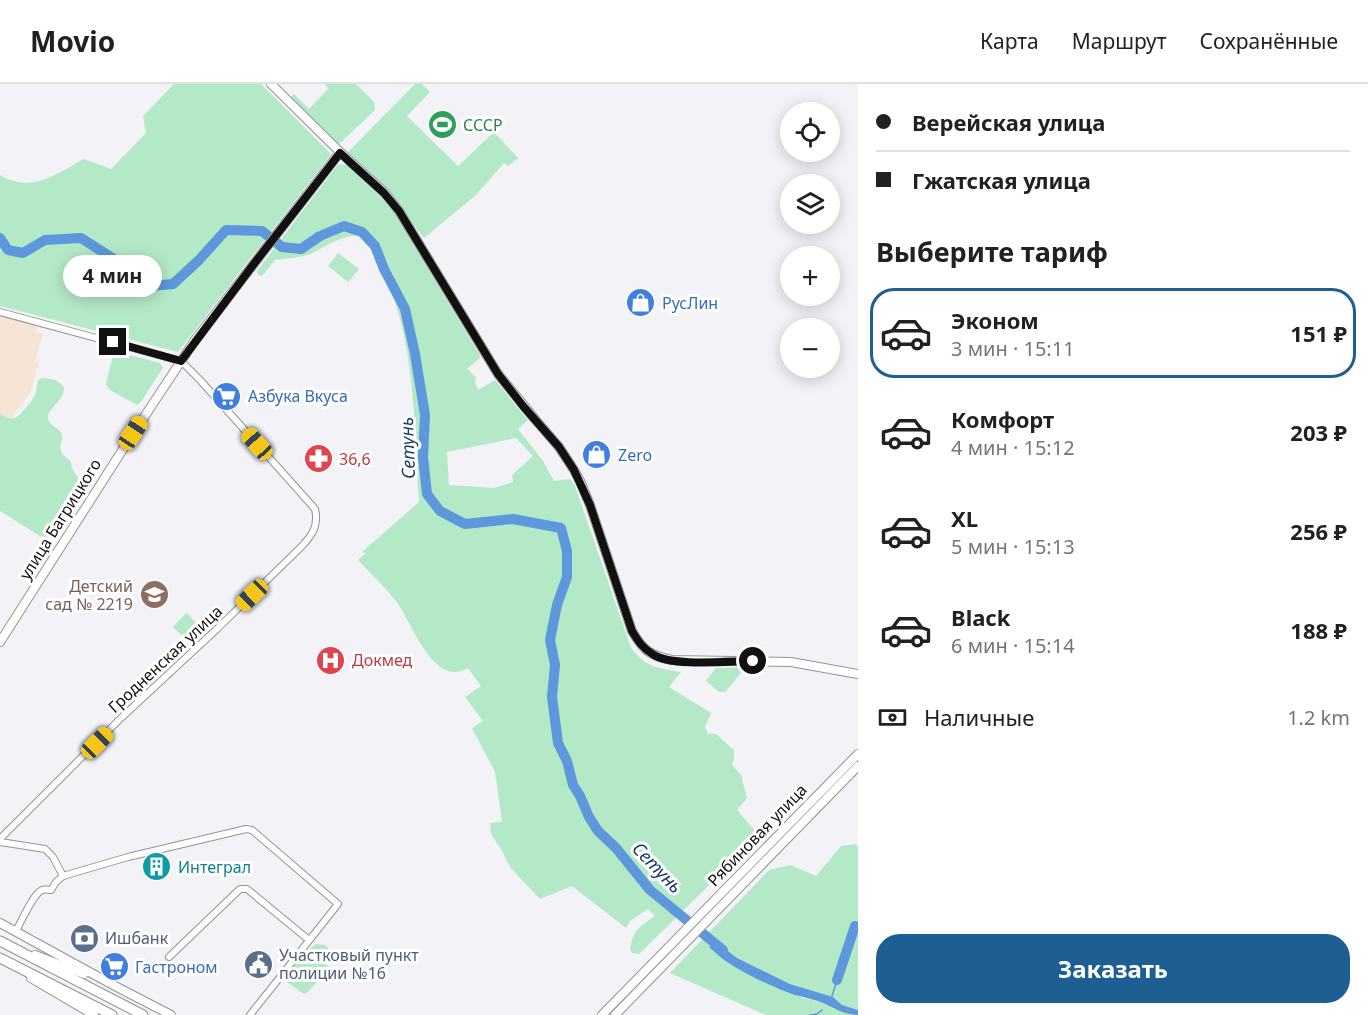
<!DOCTYPE html>
<html lang="ru">
<head>
<meta charset="utf-8">
<style>
  body { margin:0; font-family:"Noto Sans",sans-serif; background:#f2f2f2; color:#202124; height:100vh; display:flex; flex-direction:column; font-size:22px; white-space:nowrap }
  * { box-sizing:border-box; margin:0 }
  p { font-size:20px; color:#757577 }
  .icon { flex:none; width:33px; height:33px; fill:none; stroke:currentColor; stroke-width:2; stroke-linecap:round; stroke-linejoin:round }
  .map { position:relative; flex:1; overflow:hidden }
  .details { display:flex; flex-direction:column; background:#fff; width:510px }
  .details>* { flex:none }
  .guide { display:grid; align-content:center; height:132px; padding:0 18px; background:#fff }
  .fabs { position:absolute; left:780px; top:18px; display:grid; gap:12px }
  .fabs a { display:grid; place-items:center; width:60px; height:60px; border-radius:50%; background:#fff; box-shadow:0 3px 15px #0003; font-size:30px }
  .end { position:absolute; width:27px; height:27px; margin:-14px; border:8px solid #111112; background:#fff; box-shadow:0 0 0 3px #fff }
  .from { border-radius:50% }
  .bubble { position:absolute; height:42px; border-radius:21px; background:#fff; box-shadow:0 3px 15px #0003; font-size:20px; font-weight:700; line-height:42px; text-align:center }
  .car { position:absolute; width:18px; height:36px; margin:-18px -9px; border-radius:8px; box-shadow:0 0 4px 2px #0007; background:linear-gradient(#f5c518 24%,#345 0 40%,#f5c518 0 76%,#345 0 86%,#f5c518 0) }
  .guide b { display:flex; align-items:center; gap:21px; height:57px; font-size:22px }
  .guide b+b { border-top:2px solid #e0e0e0 }
  .guide i { width:15px; height:15px; background:#202124 }
  ul { padding:0; list-style:none }
  li { display:flex; align-items:center; gap:18px; height:90px; margin:0 12px 9px; padding:0 6px; border:3px solid transparent; border-radius:24px }
  li div { flex:1 }
  li b { display:block; font-size:22px }
  li em { font-style:normal; font-weight:700 }
  li.active { border-color:#1d5e93 }
  li>.icon { width:54px; height:54px; stroke-width:1.5 }
  h2 { padding:0 18px; font-size:27px; line-height:72px }
  .pay { display:flex; align-items:center; gap:15px; height:66px; padding:0 18px; font-size:22px }
  .pay p { margin-inline-start:auto }
  .button { display:flex; gap:12px; margin-top:auto; padding:12px 18px }
  .button a { flex:1; height:69px; border-radius:24px; background:#1d5e93; color:#fff; font-size:24px; font-weight:700; line-height:69px; text-align:center }
  header { display:flex; align-items:center; gap:36px; box-sizing:border-box; height:84px; padding:0 30px; background:#fff; border-bottom:2px solid #e0e0e0 }
  header strong { font-size:28px }
  nav { display:flex; gap:33px; margin-inline-start:auto; font-size:21px }
  main { display:flex; flex:1; min-height:0 }
  .map>svg:first-child { display:block }
  .education { fill:#f6e5d4 }
  .green { fill:#b4e9c7; fill-rule:evenodd }
  .water { fill:#5c98db }
  .lines { fill:none; stroke-linecap:round; stroke-linejoin:round }
  .stream { stroke:#5c98db; stroke-width:1.5 }
  .river { stroke:#5c98db; stroke-width:10 }
  .street-casing { stroke:#939397; stroke-width:8 }
  .secondary-casing { stroke:#939397; stroke-width:10 }
  .primary-casing { stroke:#939397; stroke-width:11 }
  .street { stroke:#fff; stroke-width:6 }
  .secondary { stroke:#fff; stroke-width:8 }
  .primary { stroke:#fff; stroke-width:9 }
  .route { stroke:#111112; stroke-width:8 }
  .labels { text-anchor:middle; stroke-width:6; stroke-linejoin:round; paint-order:stroke }
  .leisure-label { font-size:16px; fill:#27864d; stroke:#fff; text-anchor:start }
  .shop-label { font-size:16px; fill:#366cbe; stroke:#fff; text-anchor:start }
  .health-label { font-size:16px; fill:#be3a42; stroke:#fff; text-anchor:start }
  .street-label { font-size:16px; fill:#111112; stroke:#fff }
  .education-label { font-size:16px; fill:#785e54; stroke:#fff; text-anchor:end }
  .culture-label { font-size:16px; fill:#0d838f; stroke:#fff; text-anchor:start }
  .service-label { font-size:16px; fill:#4e5e75; stroke:#fff; text-anchor:start }
  .water-label { font-size:18px; font-style:italic; fill:#123d68; stroke:#fff }
</style>
</head>
<body>
<header>
<strong>Movio</strong>
<nav><a>Карта</a><a>Маршрут</a><a>Сохранённые</a></nav>
</header>
<main>
<div class="map">
<svg width="858" height="931" viewBox="0 0 858 931">
  <rect width="100%" height="100%" fill="#f2f2f7"/>
  <path class="education" d="M0 231 38 241 36 248 43 250 35 277 39 279 30 310 16 327 0 355Z"/>
  <g class="green">
    <path d="M174 0H261L331 70 178 268 0 222V91C32 110 56 90 84 75L111 85 146 49 143 32Z"/>
    <path d="M324 0H356L374 18 375 26 338 61 290 14 294 10 309 25 329 4Z"/>
    <path d="M415 0H422L430 8 407 32 458 82 494 48 518 74 508 82 504 79 476 111 424 154 387 107 347 69Z"/>
    <path d="M338 80 348 81 381 112 395 130 481 273 467 285 476 293 475 299 478 306 495 296 528 336 518 345 543 377 554 397 570 395 575 402 631 564C645 583 660 585 681 588L669 603 711 629 705 643 708 650H716L734 666V675L732 681 741 691 747 714 737 726 757 749 756 755 639 870 632 869 630 865C633 846 640 842 655 832L648 825 630 837 626 844 572 802 540 815 510 783 501 765 491 750 490 739 502 738 495 688 472 644 483 637 465 613 481 602 468 584C433 605 412 538 396 517 384 502 370 489 358 476L366 469 362 468 419 418C414 337 416 250 378 176 373 167 369 155 358 152 343 149 321 166 307 171 296 174 286 175 275 176L263 191 261 192 257 189V187ZM516 354 533 372 512 391 513 398 494 404 449 401 447 368Z"/>
    <path d="M338 169 359 185 348 198 328 182Z"/>
    <path d="M117 268 160 279 163 284 140 319 137 321 110 306 106 300 113 271Z"/>
    <path d="M44 294 56 296 64 303C65 317 46 325 48 335 50 342 58 343 61 349 65 356 58 360 61 367 62 371 67 374 70 377 73 384 70 380 73 386 74 389 77 391 78 394 85 407 61 436 54 448 49 452 46 454 40 452L0 427V329C4 332 9 336 14 334 20 333 34 315 36 309 37 303 36 300 39 295Z"/>
    <path d="M186 529 202 544 189 558 173 543Z"/>
    <path d="M746 583 725 608H719L707 598 706 596 716 584Z"/>
    <path d="M856 760 858 764V926L842 921 831 913 790 900 737 874 715 857 710 863 727 878 756 893 803 914 821 918 834 925 853 931H766L670 889 769 786 790 781 816 792 841 762Z"/>
    <path d="M316 860 325 861 331 867 324 880 330 883 308 908 304 910 284 896C290 881 304 869 316 860Z"/>
  </g>
  <path class="water" d="M715 857 737 874 790 900 833 913 842 921 858 926V931C845 931 834 924 823 919 812 914 798 913 787 908 768 901 744 889 727 878 721 874 715 868 709 863Z"/>
  <g class="lines">
    <g class="stream">
      <path d="M832 912 837 896"/>
      <path d="M810 931 817 930 822 926"/>
    </g>
    <g class="river">
      <path d="M0 154 8 166 23 169 45 156 81 154 114 175 152 202 173 200 199 176 226 146 262 147 282 163 301 165 320 152 344 142 362 148 375 162 384 185 405 225 415 270 425 331 423 373 427 410 440 427 465 440 513 435 561 444 567 467V493L557 521 550 556 555 581 552 613 558 659 567 677 573 701 580 712 589 733 598 747 616 764 650 806 723 866"/>
      <path d="M837 896 855 842"/>
    </g>
    <defs>
      <g id="street">
        <path d="M0 228 181 277 200 296 315 425C319 442 312 452 300 464L218 544 121 634 0 755"/>
        <path d="M0 758 45 765 53 773 63 792"/>
        <path d="M16 847C21 838 33 810 42 806 45 805 48 806 51 806L56 798 63 792 128 773 246 745 252 746 338 820 250 931"/>
        <path d="M169 873 240 805H247L309 856"/>
      </g>
      <g id="secondary">
        <path d="M271 0 340 68 385 109 399 127 498 290 534 334 559 363 574 386 580 397 590 421 632 547C644 567 649 571 672 576L791 578 858 590"/>
        <path d="M0 558 125 362 195 256 340 68"/>
        <path d="M0 839 115 902 171 931"/>
        <path d="M35 871 84 890"/>
        <path d="M31 894 94 931"/>
        <path d="M602 931 858 670"/>
        <path d="M615 931 858 682"/>
      </g>
      <g id="primary">
        <path d="M0 857 143 931"/>
        <path d="M0 874 112 931"/>
      </g>
    </defs>
    <use href="#street" class="street-casing"/>
    <use href="#secondary" class="secondary-casing"/>
    <use href="#primary" class="primary-casing"/>
    <use href="#street" class="street"/>
    <use href="#secondary" class="secondary"/>
    <use href="#primary" class="primary"/>
  </g>
  <g class="lines">
    <path class="route" d="M113 258 181 277 253 181 340 69 384 109 399 127 498 290 523 322 559 363 574 386 590 421 632 547C638 557 643 565 654 571 673 583 730 577 753 577"/>
  </g>
  <defs>
    <symbol id="stadium-disc" viewBox="-11 -11 22 22"><circle r="9.5" fill="#2e9e5b" stroke="#fff"/><path d="M0-5a6.5 5 0 1 0 0 10a6.5 5 0 1 0 0-10ZM-3.5-1.8h7v3.6h-7Z" fill="#fff"/></symbol>
    <symbol id="shop-disc" viewBox="-11 -11 22 22"><circle r="9.5" fill="#3f7fe0" stroke="#fff"/><path d="M-5-2.5h2.3a2.7 3.5 0 0 1 5.4 0H5L5.5 6h-11ZM-1.5-2.5h3a1.5 2.3 0 0 0-3 0Z" fill="#fff"/></symbol>
    <symbol id="supermarket-disc" viewBox="-11 -11 22 22"><circle r="9.5" fill="#3f7fe0" stroke="#fff"/><path d="M-6-5.5h2.5l.6 2H6L4.5 2H-2.5L-4.4-4H-6ZM-1.5 3.2a1.3 1.3 0 1 0 .1 0ZM3 3.2a1.3 1.3 0 1 0 .1 0Z" fill="#fff"/></symbol>
    <symbol id="pharmacy-disc" viewBox="-11 -11 22 22"><circle r="9.5" fill="#e0444e" stroke="#fff"/><path d="M-2-6h4v4h4v4h-4v4h-4v-4h-4v-4h4Z" fill="#fff"/></symbol>
    <symbol id="school-disc" viewBox="-11 -11 22 22"><circle r="9.5" fill="#8d6e63" stroke="#fff"/><path d="M0-5L7-2L0 1L-7-2ZM-4 1L0 2.5L4 1V4Q0 6-4 4Z" fill="#fff"/></symbol>
    <symbol id="hospital-disc" viewBox="-11 -11 22 22"><circle r="9.5" fill="#e0444e" stroke="#fff"/><path d="M-5-5h3v3.5h4V-5h3V5h-3V1.5h-4V5h-3Z" fill="#fff"/></symbol>
    <symbol id="building-disc" viewBox="-11 -11 22 22"><circle r="9.5" fill="#0f9aa8" stroke="#fff"/><path d="M-4-6H4V6H1V3H-1V6H-4ZM-2.5-4.3h1.7v1.8h-1.7ZM.8-4.3h1.7v1.8H.8ZM-2.5-1h1.7V.8h-1.7ZM.8-1h1.7V.8H.8Z" fill="#fff"/></symbol>
    <symbol id="bank-disc" viewBox="-11 -11 22 22"><circle r="9.5" fill="#5c6f8a" stroke="#fff"/><path d="M-6-4H6V4H-6ZM0-2.3a2.3 2.3 0 1 0 0 4.6a2.3 2.3 0 1 0 0-4.6Z" fill="#fff"/></symbol>
    <symbol id="civic-disc" viewBox="-11 -11 22 22"><circle r="9.5" fill="#5c6f8a" stroke="#fff"/><path d="M-.6-6.5H3V-4.5H.6V-3L4-1V1h2V6H-6V1h2V-1L-.6-3ZM-1.2 2.5V6h2.4V2.5Z" fill="#fff"/></symbol>
  </defs>
  <g fill-rule="evenodd">
    <use href="#stadium-disc" x="426" y="24" width="33" height="33"/>
    <use href="#shop-disc" x="624" y="202" width="33" height="33"/>
    <use href="#supermarket-disc" x="210" y="296" width="33" height="33"/>
    <use href="#shop-disc" x="580" y="354" width="33" height="33"/>
    <use href="#pharmacy-disc" x="302" y="358" width="33" height="33"/>
    <use href="#school-disc" x="138" y="494" width="33" height="33"/>
    <use href="#hospital-disc" x="314" y="560" width="33" height="33"/>
    <use href="#building-disc" x="140" y="766" width="33" height="33"/>
    <use href="#bank-disc" x="68" y="838" width="33" height="33"/>
    <use href="#civic-disc" x="242" y="864" width="33" height="33"/>
    <use href="#supermarket-disc" x="98" y="866" width="33" height="33"/>
  </g>
  <g class="labels">
    <g class="leisure-label">
      <text x="463" y="47">СССР</text>
    </g>
    <g class="shop-label">
      <text x="662" y="225">РусЛин</text>
      <text x="248" y="318">Азбука Вкуса</text>
      <text x="618" y="377">Zero</text>
      <text x="135" y="889">Гастроном</text>
    </g>
    <g class="health-label">
      <text x="339" y="381">36,6</text>
      <text x="352" y="582">Докмед</text>
    </g>
    <g class="street-label">
      <text transform="translate(60 435) rotate(-58)" y="6">улица Багрицкого</text>
      <text transform="translate(165 575) rotate(-43)" y="6">Гродненская улица</text>
      <text transform="translate(757 751) rotate(-46)" y="6">Рябиновая улица</text>
    </g>
    <g class="education-label">
      <text x="133" y="508">Детский<tspan x="133" dy="18">сад № 2219</tspan></text>
    </g>
    <g class="culture-label">
      <text x="178" y="789">Интеграл</text>
    </g>
    <g class="service-label">
      <text x="105" y="860">Ишбанк</text>
      <text x="279" y="877">Участковый пункт<tspan x="279" dy="18">полиции №16</tspan></text>
    </g>
    <g class="water-label">
      <text transform="translate(408 364) rotate(-92)" y="6">Сетунь</text>
      <text transform="translate(657 784) rotate(46)" y="6">Сетунь</text>
    </g>
  </g>
</svg>
<div class="fabs">
<a><svg class="icon" aria-label="locate" viewBox="0 0 24 24"><circle cx="12" cy="12" r="6"/><path d="M12 2v4M12 18v4M2 12h4M18 12h4"/></svg></a>
<a><svg class="icon" aria-label="layers" viewBox="0 0 24 24"><path d="M12 4l9 5-9 5-9-5zM3 14l9 5 9-5"/></svg></a>
<a>+</a>
<a>−</a>
</div>
<i class="end from" style="left:753px;top:577px"></i>
<i class="end" style="left:113px;top:258px"></i>
<div class="bubble" style="left:63px;top:171px;width:99px">4 мин</div>
<i class="car" style="left:133px;top:349px;rotate:33deg"></i>
<i class="car" style="left:257px;top:360px;rotate:318deg"></i>
<i class="car" style="left:252px;top:511px;rotate:226deg"></i>
<i class="car" style="left:97px;top:659px;rotate:45deg"></i>
</div>
<section class="details">
<div class="guide">
<b><i class="from"></i>Верейская улица</b>
<b><i></i>Гжатская улица</b>
</div>
<h2>Выберите тариф</h2>
<ul>
<li class="active"><svg class="icon" aria-label="car" viewBox="0 0 24 24"><path d="M5 17H2v-5l4-1 3-4h7l3 4 3 1v5h-3M9 17h6M6 11h13"/><circle cx="7" cy="17" r="2"/><circle cx="17" cy="17" r="2"/></svg><div><b>Эконом</b><p>3 мин · 15:11</p></div><em>151 ₽</em></li>
<li><svg class="icon" aria-label="car" viewBox="0 0 24 24"><path d="M5 17H2v-5l4-1 3-4h7l3 4 3 1v5h-3M9 17h6M6 11h13"/><circle cx="7" cy="17" r="2"/><circle cx="17" cy="17" r="2"/></svg><div><b>Комфорт</b><p>4 мин · 15:12</p></div><em>203 ₽</em></li>
<li><svg class="icon" aria-label="car" viewBox="0 0 24 24"><path d="M5 17H2v-5l4-1 3-4h7l3 4 3 1v5h-3M9 17h6M6 11h13"/><circle cx="7" cy="17" r="2"/><circle cx="17" cy="17" r="2"/></svg><div><b>XL</b><p>5 мин · 15:13</p></div><em>256 ₽</em></li>
<li><svg class="icon" aria-label="car" viewBox="0 0 24 24"><path d="M5 17H2v-5l4-1 3-4h7l3 4 3 1v5h-3M9 17h6M6 11h13"/><circle cx="7" cy="17" r="2"/><circle cx="17" cy="17" r="2"/></svg><div><b>Black</b><p>6 мин · 15:14</p></div><em>188 ₽</em></li>
</ul>
<div class="pay"><svg class="icon" aria-label="cash" viewBox="0 0 24 24"><path d="M3 7h18v10H3z"/><circle cx="12" cy="12" r="2"/></svg>Наличные<p>1.2 km</p></div>
<div class="button"><a>Заказать</a></div>
</section>
</main>
</body>
</html>
